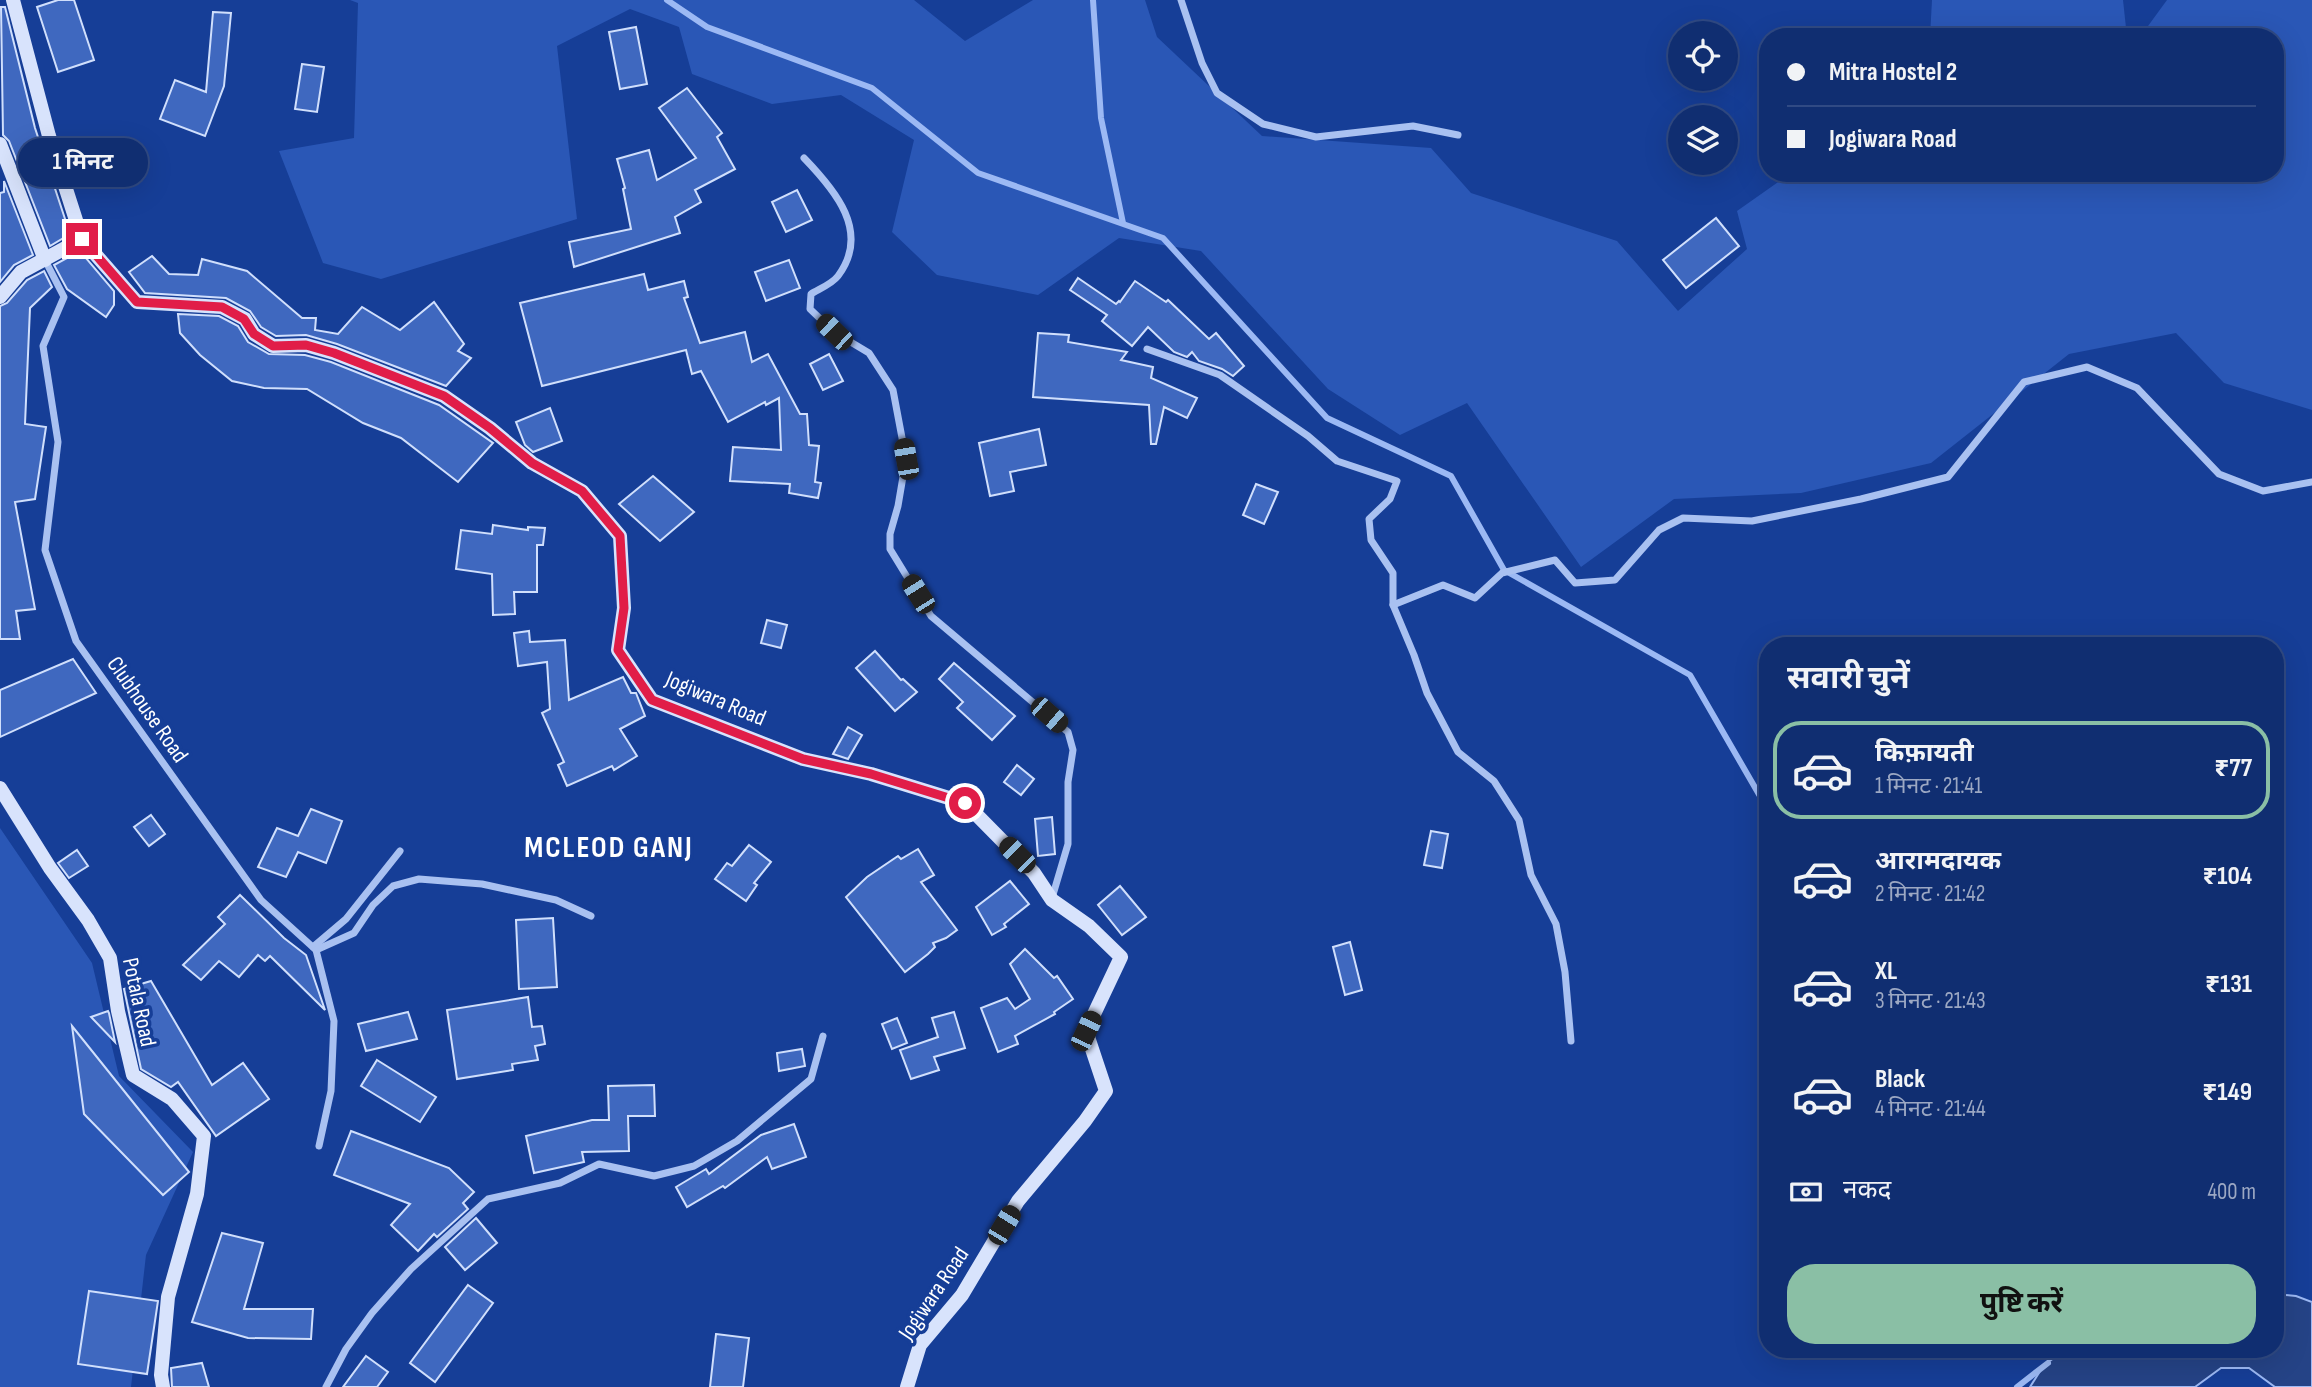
<!DOCTYPE html>
<html lang="hi">
<head>
<meta charset="utf-8">
<style>
  body { margin:0; font-family:"Sofia Sans Condensed","Noto Sans Devanagari",sans-serif; background:#193676; color:#f1f3f6; height:100vh; display:flex; flex-direction:column; font-size:26px; white-space:nowrap }
  * { box-sizing:border-box; margin:0 }
  p { font-size:23px; color:#9ca8c3 }
  .icon { flex:none; width:38px; height:38px; fill:none; stroke:currentColor; stroke-width:2; stroke-linecap:round; stroke-linejoin:round }
  .map { position:relative; flex:1; overflow:hidden }
  .sheet { position:absolute; left:1759px; top:637px; width:525px; height:721px; display:flex; flex-direction:column; background:#102e71; border-radius:28px; box-shadow:0 7px 28px #0002,0 0 0 2px #304a84 }
  .sheet>* { flex:none }
  .guide { position:absolute; left:1759px; top:28px; width:525px; height:154px; border-radius:28px; box-shadow:0 7px 28px #0002,0 0 0 2px #304a84; display:grid; align-content:center; height:154px; padding:0 28px; background:#102e71 }
  .buttons { position:absolute; left:1668px; top:21px; display:grid; gap:14px }
  .buttons a { display:grid; place-items:center; width:70px; height:70px; border-radius:50%; background:#102e71; box-shadow:0 7px 28px #0002,0 0 0 2px #304a84; font-size:35px }
  .end { position:absolute; width:32px; height:32px; margin:-16px; border:9px solid #e11d48; background:#fff; box-shadow:0 0 0 4px #fff }
  .from { border-radius:50% }
  .bubble { position:absolute; height:49px; border-radius:24px; background:#102e71; box-shadow:0 7px 28px #0002,0 0 0 2px #304a84; font-size:23px; font-weight:700; line-height:49px; text-align:center }
  .car { position:absolute; width:21px; height:42px; margin:-21px -10px; border-radius:9px; box-shadow:0 0 5px 2px #0007; background:linear-gradient(#222 24%,#8ab4d8 0 40%,#222 0 76%,#8ab4d8 0 86%,#222 0) }
  .guide b { display:flex; align-items:center; gap:24px; height:66px; font-size:26px }
  .guide b+b { border-top:2px solid #304a84 }
  .guide i { width:18px; height:18px; background:#f1f3f6 }
  ul { padding:0; list-style:none }
  li { display:flex; align-items:center; gap:21px; height:98px; margin:0 14px 10px; padding:0 14px; border:4px solid transparent; border-radius:28px }
  li div { flex:1 }
  li b { display:block; font-size:26px }
  li em { font-style:normal; font-weight:700 }
  li.on { border-color:#8abfa5 }
  li>.icon { width:63px; height:63px; stroke-width:1.5 }
  h2 { padding:0 28px; font-size:32px; line-height:84px }
  .pay { display:flex; align-items:center; gap:18px; height:77px; padding:0 28px; font-size:26px }
  .pay p { margin-inline-start:auto }
  .action { display:flex; gap:14px; margin-top:auto; padding:14px 28px }
  .action a { flex:1; height:80px; border-radius:28px; background:#8abfa5; color:#111; font-size:28px; font-weight:700; line-height:80px; text-align:center }
  .map>svg:first-child { display:block }
  .green { fill:#2a57b6 }
  .water { fill:#254386; stroke:#9cb9f4; stroke-width:2 }
  .lines { fill:none; stroke-linecap:round; stroke-linejoin:round }
  .stream { stroke:#9cb9f4; stroke-width:6 }
  .building { fill:#3f68bf; stroke:#d0dffc; stroke-width:2 }
  .street { stroke:#a9c1f1; stroke-width:7 }
  .secondary { stroke:#d8e3fc; stroke-width:14 }
  .route { stroke:#e11d48; stroke-width:9 }
  .labels { text-anchor:middle; stroke-width:7; stroke-linejoin:round; paint-order:stroke }
  .street-label { font-size:23px; fill:#fff; stroke:#163e97 }
  .district-label { font-size:30px; font-weight:bold; letter-spacing:2px; fill:#fff; stroke:#163e97 }
</style>
</head>
<body>
<div class="map">
<svg width="2312" height="1387" viewBox="0 0 2312 1387">
  <rect width="100%" height="100%" fill="#163e97"/>
  <g class="green">
    <path d="M350 0H914L965 41 1033 0H1145L1157 37 1262 136 1431 148 1471 193 1617 241 1678 311 1747 249 1737 211 1791 173H2275V37H2140L2167 0H2312V410L2224 383 2176 333 2069 354 1931 463 1801 493 1674 499 1581 567 1467 403 1400 435 1328 389 1201 251 1119 238 1038 295 937 275 892 232 914 140 841 95 772 104 692 74 679 27 630 9 557 46 577 219 381 279 323 263 279 151 354 138 358 3Z"/>
    <path d="M1932 0H2123L2127 37H1930Z"/>
    <path d="M0 828 92 963 119 1076 193 1152 146 1255 131 1387H0Z"/>
  </g>
  <path class="water" d="M2275 1294 2296 1296 2312 1302V1387H2275L2249 1368H2221L2195 1387H2030L2044 1365 2067 1349H2275Z"/>
  <g class="lines">
    <g class="stream">
      <path d="M667 0 707 27 872 88 978 173 1163 238 1327 418 1451 476 1504 570 1690 675 1768 810"/>
      <path d="M1093 0 1101 118 1123 223"/>
      <path d="M2017 1387 2048 1363"/>
    </g>
  </g>
  <g class="building">
    <path d="M58 0H74L94 60 58 72 37 7Z"/>
    <path d="M1 7H5L35 128 70 234 50 246 9 141 3 135Z"/>
    <path d="M213 12 231 13 224 86 205 136 160 119 175 80 206 92Z"/>
    <path d="M636 27 647 84 620 89 609 32Z"/>
    <path d="M302 64 324 67 317 112 295 109Z"/>
    <path d="M687 88 722 133 717 137 735 169 695 190 701 202 675 217 680 233 574 267 569 242 631 229 623 189 625 188 617 159 649 150 657 180 696 158 659 108Z"/>
    <path d="M4 181 33 255 14 265 0 282V193L4 192Z"/>
    <path d="M797 190 812 220 786 232 772 202Z"/>
    <path d="M1716 218 1739 246 1686 288 1663 260Z"/>
    <path d="M80 251 114 291V305L106 317 67 289 54 265Z"/>
    <path d="M152 256 169 274 198 275 202 259 247 271 302 318H316L315 330 338 334 362 307 400 330 434 302 464 344 458 351 471 358 446 386 337 344 306 335 276 336 261 327 250 311 226 298 145 293 129 272Z"/>
    <path d="M789 260 800 288 766 301 755 272Z"/>
    <path d="M44 271 52 287 30 308 25 424 46 427 35 499 15 502 35 609 16 611 20 639H0V306L7 303 27 280Z"/>
    <path d="M644 274 648 290 684 281 688 297 684 298 700 343 745 332 752 362 768 354 800 414H807L809 445 819 446 815 482 821 483 818 498 789 493 790 484 730 481 733 447 781 450 779 398 766 405 765 402 728 422 701 371 692 374 686 350 542 386 520 303Z"/>
    <path d="M1078 278 1116 304 1119 301 1120 302 1135 281 1166 302 1168 300 1209 339 1216 333 1244 366 1233 376 1222 369 1199 361 1192 352 1187 357 1174 352 1148 327 1132 346 1102 321 1107 315 1070 290Z"/>
    <path d="M178 314 219 316 238 326 248 342 269 354 305 355 331 362 439 405 493 443 458 482 401 438 363 423 307 389 264 388 232 381 200 355 180 333Z"/>
    <path d="M1038 333 1069 335 1068 342 1127 352 1121 360 1153 367 1151 378 1197 398 1187 418 1164 407 1156 444H1151L1149 405 1033 397Z"/>
    <path d="M829 354 843 381 823 390 810 364Z"/>
    <path d="M550 408 562 441 533 452 525 445 516 422Z"/>
    <path d="M1039 429 1046 465 1010 472 1014 491 990 496 979 443Z"/>
    <path d="M653 476 694 512 660 541 619 504Z"/>
    <path d="M1256 484 1278 492 1264 524 1243 515Z"/>
    <path d="M493 525 528 530V527L545 528 543 545H537V592H514L515 614 493 615 492 574 456 569 461 530 492 534Z"/>
    <path d="M767 620 787 625 781 648 761 643Z"/>
    <path d="M529 631 530 642 565 640 569 700 623 677 631 693H636L645 716 620 729 637 756 614 770 612 766 567 786 558 765 564 762 542 713 550 709 547 662 518 666 514 633Z"/>
    <path d="M875 651 901 680 903 679 917 692 895 711 856 668Z"/>
    <path d="M73 659 96 693 0 737V690Z"/>
    <path d="M954 663 1015 716 992 740 957 708 963 702 939 679Z"/>
    <path d="M848 727 862 735 848 759 833 754Z"/>
    <path d="M1017 765 1034 779 1021 795 1004 782Z"/>
    <path d="M311 809 342 821 326 863 298 852 286 877 258 867 277 828 298 836Z"/>
    <path d="M151 815 165 834 149 846 134 827Z"/>
    <path d="M1052 817 1055 854 1038 856 1035 819Z"/>
    <path d="M1431 831 1448 834 1442 868 1424 865Z"/>
    <path d="M749 845 771 862 754 883 757 885 746 901 715 879 727 863 732 866Z"/>
    <path d="M918 849 934 875 921 882 957 930 946 938 933 943 935 947 928 954 905 972 846 897 867 877 898 856 901 859Z"/>
    <path d="M77 850 88 866 69 878 58 863Z"/>
    <path d="M1010 881 1029 904 1004 924 1006 927 992 935 976 907Z"/>
    <path d="M1120 886 1146 917 1122 935 1098 905Z"/>
    <path d="M240 895 284 938 306 955 325 1010 270 956 265 961 258 955 239 977 219 961 201 980 183 965 225 924 218 917Z"/>
    <path d="M553 918 557 987 519 989 516 920Z"/>
    <path d="M1350 942 1362 990 1345 995 1333 947Z"/>
    <path d="M1025 949 1054 978 1057 976 1073 999 1054 1012 1055 1014 1015 1036 1018 1044 998 1052 981 1008 1007 998 1015 1009 1030 999 1010 964Z"/>
    <path d="M151 981 212 1085 243 1063 269 1099 216 1136 178 1082 171 1087 141 1069 124 989Z"/>
    <path d="M528 997 532 1027 542 1026 545 1044 535 1046 538 1060 512 1064 513 1070 457 1079 447 1010Z"/>
    <path d="M108 1011 109 1013 115 1042 91 1017Z"/>
    <path d="M408 1012 417 1039 366 1051 358 1024Z"/>
    <path d="M954 1012 965 1048 934 1057 939 1070 911 1079 900 1050 938 1037 932 1018Z"/>
    <path d="M897 1018 907 1043 892 1049 882 1024Z"/>
    <path d="M72 1026 189 1172 163 1195 84 1114Z"/>
    <path d="M802 1049 805 1066 779 1071 777 1053Z"/>
    <path d="M377 1060 436 1097 420 1122 361 1086Z"/>
    <path d="M654 1085 655 1116H628L629 1151 582 1152 584 1162 534 1173 526 1136 592 1120H609L608 1086Z"/>
    <path d="M794 1124 806 1157 772 1169 767 1157 725 1188 723 1186 687 1207 676 1187 706 1169 709 1174 761 1135Z"/>
    <path d="M351 1131 449 1168 474 1192 463 1203 468 1209 437 1237 434 1234 418 1251 391 1225 410 1204 334 1175Z"/>
    <path d="M476 1218 497 1243 465 1270 445 1247Z"/>
    <path d="M222 1233 263 1243 244 1309H313L311 1339 248 1338 192 1322Z"/>
    <path d="M468 1285 493 1303 435 1382 410 1363Z"/>
    <path d="M89 1291 158 1301 147 1374 78 1364Z"/>
    <path d="M716 1334 749 1338 743 1387H710Z"/>
    <path d="M366 1356 388 1372 377 1387H343Z"/>
    <path d="M202 1363 209 1387H172L171 1368Z"/>
  </g>
  <g class="lines">
    <g class="street">
      <path d="M1181 0 1202 63 1217 93 1263 124 1316 137 1413 126 1458 135"/>
      <path d="M804 158C835 190 871 232 838 276 832 284 819 289 811 294L810 309 834 332 869 353 893 390 906 459 898 506 890 534V549L931 616 1068 732 1073 750 1068 782V844L1052 898"/>
      <path d="M45 260 64 297 43 346 58 442 45 550 76 641 261 900 316 950 334 1021 331 1091 319 1146"/>
      <path d="M1147 349 1220 375 1308 436 1337 461 1397 481 1390 499 1369 519 1371 540 1393 573V605L1414 655 1427 693 1458 752 1494 781 1519 820 1531 875 1556 924 1565 972 1571 1041"/>
      <path d="M1393 605 1443 585 1475 598 1502 573 1555 560 1575 583 1615 580 1659 530 1683 518 1752 521 1861 499 1948 477 2024 382 2087 367 2137 388 2219 474 2263 491 2312 482"/>
      <path d="M313 947 346 919 400 851"/>
      <path d="M316 950 354 933 373 905 393 886 419 879 482 884 556 900 591 916"/>
      <path d="M326 1387 346 1349 372 1313 411 1269 488 1199 560 1183 599 1164 654 1176 694 1166 737 1141 811 1079 823 1036"/>
    </g>
    <g class="secondary">
      <path d="M13 0 49 136 82 239 137 302 222 307 245 319 254 334 273 346 306 345 334 353 444 396 490 428 532 463 582 491 620 536 624 608 618 650 652 700 803 759 871 774 965 803 1034 873 1052 900 1089 926 1121 957 1086 1031 1106 1091 1085 1121 1018 1201 962 1295 920 1345 907 1387"/>
      <path d="M0 144 45 260"/>
      <path d="M0 297 21 272 82 239"/>
      <path d="M0 788 50 868 88 920 110 958 118 1011 133 1075 172 1099 204 1136 197 1194 168 1297 161 1375 163 1387"/>
    </g>
  </g>
  <g class="lines">
    <path class="route" d="M82 239 137 302 222 307 244 319 254 334 273 346 306 345 334 353 444 396 490 428 532 463 582 491 620 536 624 608 618 650 652 700 803 759 871 774 965 803"/>
  </g>
  <g class="labels">
    <g class="street-label">
      <text transform="translate(716 698) rotate(23)" y="8">Jogiwara Road</text>
      <text transform="translate(148 709) rotate(55)" y="8">Clubhouse Road</text>
      <text transform="translate(140 1002) rotate(78)" y="8">Potala Road</text>
      <text transform="translate(933 1293) rotate(-56)" y="8">Jogiwara Road</text>
    </g>
    <g class="district-label">
      <text x="609" y="857">MCLEOD GANJ</text>
    </g>
  </g>
</svg>
<div class="buttons">
<a><svg class="icon" aria-label="locate" viewBox="0 0 24 24"><circle cx="12" cy="12" r="6"/><path d="M12 2v4M12 18v4M2 12h4M18 12h4"/></svg></a>
<a><svg class="icon" aria-label="layers" viewBox="0 0 24 24"><path d="M12 4l9 5-9 5-9-5zM3 14l9 5 9-5"/></svg></a>
</div>
<i class="end from" style="left:965px;top:803px"></i>
<i class="end" style="left:82px;top:239px"></i>
<div class="bubble" style="left:18px;top:138px;width:130px">1 मिनट</div>
<i class="car" style="left:834px;top:332px;rotate:314deg"></i>
<i class="car" style="left:906px;top:459px;rotate:350deg"></i>
<i class="car" style="left:918px;top:594px;rotate:328deg"></i>
<i class="car" style="left:1049px;top:715px;rotate:131deg"></i>
<i class="car" style="left:1017px;top:855px;rotate:315deg"></i>
<i class="car" style="left:1086px;top:1031px;rotate:25deg"></i>
<i class="car" style="left:1004px;top:1225px;rotate:31deg"></i>
<div class="guide">
<b><i class="from"></i>Mitra Hostel 2</b>
<b><i></i>Jogiwara Road</b>
</div>
<section class="sheet">
<h2>सवारी चुनें</h2>
<ul>
<li class="on"><svg class="icon" aria-label="car" viewBox="0 0 24 24"><path d="M5 17H2v-5l4-1 3-4h7l3 4 3 1v5h-3M9 17h6M6 11h13"/><circle cx="7" cy="17" r="2"/><circle cx="17" cy="17" r="2"/></svg><div><b>किफ़ायती</b><p>1 मिनट · 21:41</p></div><em>₹77</em></li>
<li><svg class="icon" aria-label="car" viewBox="0 0 24 24"><path d="M5 17H2v-5l4-1 3-4h7l3 4 3 1v5h-3M9 17h6M6 11h13"/><circle cx="7" cy="17" r="2"/><circle cx="17" cy="17" r="2"/></svg><div><b>आरामदायक</b><p>2 मिनट · 21:42</p></div><em>₹104</em></li>
<li><svg class="icon" aria-label="car" viewBox="0 0 24 24"><path d="M5 17H2v-5l4-1 3-4h7l3 4 3 1v5h-3M9 17h6M6 11h13"/><circle cx="7" cy="17" r="2"/><circle cx="17" cy="17" r="2"/></svg><div><b>XL</b><p>3 मिनट · 21:43</p></div><em>₹131</em></li>
<li><svg class="icon" aria-label="car" viewBox="0 0 24 24"><path d="M5 17H2v-5l4-1 3-4h7l3 4 3 1v5h-3M9 17h6M6 11h13"/><circle cx="7" cy="17" r="2"/><circle cx="17" cy="17" r="2"/></svg><div><b>Black</b><p>4 मिनट · 21:44</p></div><em>₹149</em></li>
</ul>
<div class="pay"><svg class="icon" aria-label="cash" viewBox="0 0 24 24"><path d="M3 7h18v10H3z"/><circle cx="12" cy="12" r="2"/></svg>नकद<p>400 m</p></div>
<div class="action"><a>पुष्टि करें</a></div>
</section>
</div>
</body>
</html>
